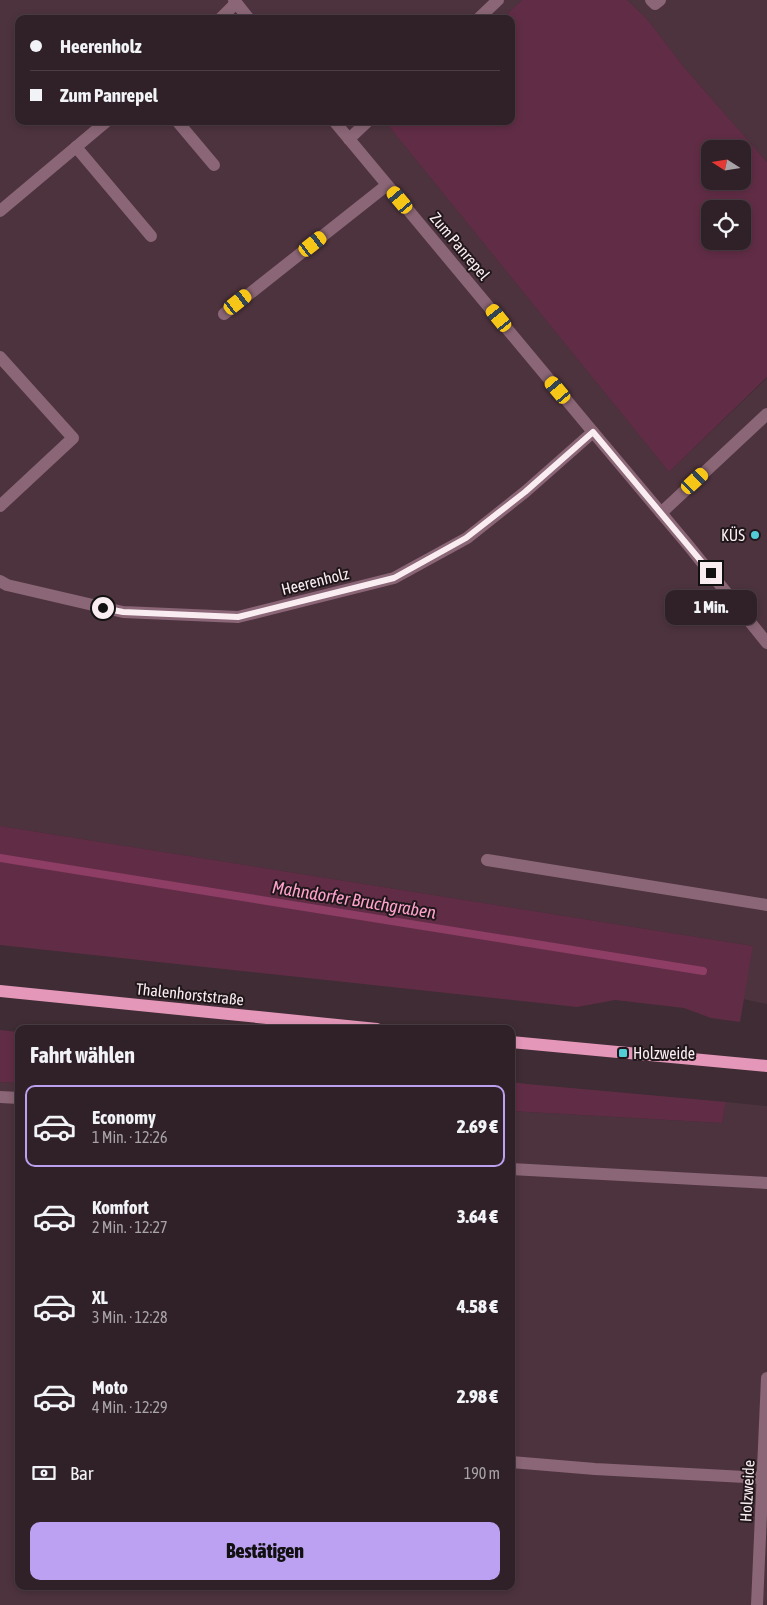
<!DOCTYPE html>
<html lang="de">
<head>
<meta charset="utf-8">
<style>
  body { margin:0; font-family:"Asap Condensed",sans-serif; background:#3b2e33; color:#f1f3f6; height:100vh; display:flex; flex-direction:column; font-size:19px; white-space:nowrap }
  * { box-sizing:border-box; margin:0 }
  p { font-size:16px; color:#a7a3a7 }
  .icon { flex:none; width:28px; height:28px; fill:none; stroke:currentColor; stroke-width:2; stroke-linecap:round; stroke-linejoin:round }
  .map { position:relative; flex:1; overflow:hidden }
  .details { position:absolute; left:15px; top:1025px; width:500px; height:565px; display:flex; flex-direction:column; background:#2f2127; border-radius:10px; box-shadow:0 2px 8px #0003,0 0 0 1px #4a3e44 }
  .details>* { flex:none }
  .top-card { position:absolute; left:15px; top:15px; width:500px; height:110px; border-radius:10px; box-shadow:0 2px 8px #0003,0 0 0 1px #4a3e44; display:grid; align-content:center; height:110px; padding:0 15px; background:#2f2127 }
  .needle { width:32px; rotate:282deg }
  .buttons { position:absolute; left:701px; top:140px; display:grid; gap:10px }
  .buttons a { display:grid; place-items:center; width:50px; height:50px; border-radius:10px; background:#2f2127; box-shadow:0 2px 8px #0003,0 0 0 1px #4a3e44; font-size:25px }
  .end { position:absolute; width:22px; height:22px; margin:-11px; border:6px solid #faedf2; background:#111; box-shadow:0 0 0 2px #111 }
  .from { border-radius:50% }
  .bubble { position:absolute; height:35px; border-radius:10px; background:#2f2127; box-shadow:0 2px 8px #0003,0 0 0 1px #4a3e44; font-size:16px; font-weight:800; line-height:35px; text-align:center }
  .car { position:absolute; width:15px; height:30px; margin:-15px -8px; border-radius:6px; box-shadow:0 0 4px 1px #0007; background:linear-gradient(#f5c518 24%,#345 0 40%,#f5c518 0 76%,#345 0 86%,#f5c518 0) }
  .top-card b { display:flex; align-items:center; gap:18px; height:48px; font-size:19px }
  .top-card b+b { border-top:1px solid #4a3e44 }
  .top-card i { width:12px; height:12px; background:#f1f3f6 }
  ul { padding:0; list-style:none }
  li { display:flex; align-items:center; gap:15px; height:82px; margin:0 10px 8px; padding:0 5px; border:2px solid transparent; border-radius:10px }
  li div { flex:1 }
  li b { display:block; font-size:19px }
  li em { font-style:normal; font-weight:800 }
  li.selected { border-color:#bca0f2 }
  li>.icon { width:45px; height:45px; stroke-width:1.5 }
  h2 { padding:0 15px; font-size:22px; line-height:60px }
  .pay { display:flex; align-items:center; gap:12px; height:55px; padding:0 15px; font-size:19px }
  .pay p { margin-inline-start:auto }
  .button { display:flex; gap:10px; margin-top:auto; padding:10px 15px }
  .button a { flex:1; height:58px; border-radius:10px; background:#bca0f2; color:#111; font-size:20px; font-weight:800; line-height:58px; text-align:center }
  .map>svg:first-child { display:block }
  .built { fill:#4d333e }
  .green { fill:#612d46; fill-rule:evenodd }
  .lines { fill:none; stroke-linecap:round; stroke-linejoin:round }
  .stream { stroke:#8e3d65; stroke-width:8 }
  .minor { stroke:#8b6676; stroke-width:12 }
  .major { stroke:#e497b9; stroke-width:12 }
  .route { stroke:#faedf2; stroke-width:6 }
  .poi-dot { fill:#52ccd6; stroke:#20171b; stroke-width:2 }
  .labels { text-anchor:middle; stroke-width:4; stroke-linejoin:round; paint-order:stroke }
  .street-label { font-size:16px; fill:#faedf2; stroke:#20171b }
  .poi-label { font-size:16px; fill:#faedf2; stroke:#20171b; text-anchor:end }
  .water-label { font-size:18px; font-style:italic; fill:#fea2cc; stroke:#20171b }
</style>
</head>
<body>
<div class="map">
<svg width="767" height="1605" viewBox="0 0 767 1605">
  <rect width="100%" height="100%" fill="#3f2c34"/>
  <g class="built">
    <path d="M0 0H522L502 19H19V121H390L387 124 669 472 767 378V1004L743 999 753 946 0 826Z"/>
    <path d="M627 0H767V162L683 66 647 19Z"/>
    <path d="M0 1082 19 1083V1586H511V1111L722 1123 726 1102 767 1106V1605H0Z"/>
  </g>
  <g class="green">
    <path d="M522 0H627L647 19 683 66 767 162V377L669 472 387 124 390 121H511V19H502ZM710 149H742V181H710ZM710 209H742V241H710Z"/>
    <path d="M0 826 753 946 740 1022 711 1018 684 1008 615 1000 577 1007 0 945Z"/>
    <path d="M0 1030 19 1032V1083L0 1082Z"/>
    <path d="M511 1082 527 1084 726 1102 722 1123 511 1111Z"/>
  </g>
  <g class="lines">
    <path class="stream" d="M0 858 703 971"/>
    <g class="minor">
      <path d="M234 0 249 19"/>
      <path d="M651 0 655 4 660 0"/>
      <path d="M220 19 236 3"/>
      <path d="M478 19 498 0"/>
      <path d="M177 121 214 165"/>
      <path d="M334 121 593 432 688 545 767 643"/>
      <path d="M349 139 368 121"/>
      <path d="M76 147 151 236"/>
      <path d="M0 211 107 121"/>
      <path d="M224 314 387 185"/>
      <path d="M0 357 73 438 0 506"/>
      <path d="M661 513 767 414"/>
      <path d="M0 581 7 585 123 612 238 617 394 578 467 538 525 492 593 432"/>
      <path d="M487 860 767 905"/>
      <path d="M0 1097 19 1098"/>
      <path d="M511 1169 767 1183"/>
      <path d="M511 1462 595 1469 764 1478"/>
      <path d="M757 1605 767 1378"/>
    </g>
    <g class="major">
      <path d="M0 991 377 1029"/>
      <path d="M511 1042 767 1066"/>
    </g>
  </g>
  <g class="lines">
    <path class="route" d="M103 608 123 612 238 617 394 578 466 538 525 492 593 432 711 573"/>
  </g>
  <g class="poi-dot">
    <circle cx="755" cy="535" r="5"/>
    <rect x="618" y="1048" width="10" height="10" rx="2.5"/>
  </g>
  <g class="labels">
    <g class="street-label">
      <text transform="translate(460 246) rotate(50)" y="6">Zum Panrepel</text>
      <text transform="translate(315 581) rotate(-14)" y="6">Heerenholz</text>
      <text transform="translate(190 994) rotate(6)" y="6">Thalenhorststraße</text>
      <text transform="translate(747 1491) rotate(-87)" y="6">Holzweide</text>
    </g>
    <g class="poi-label">
      <text x="745" y="541">KÜS</text>
      <text x="633" y="1059" text-anchor="start">Holzweide</text>
    </g>
    <g class="water-label">
      <text transform="translate(354 900) rotate(9)" y="6">Mahndorfer Bruchgraben</text>
    </g>
  </g>
</svg>
<div class="buttons">
<a><svg class="needle" viewBox="-14 -14 28 28"><path d="M0-13l5 13h-10z" fill="#e53935"/><path d="M0 13l5-13h-10z" fill="#a7a3a7"/></svg></a>
<a><svg class="icon" aria-label="locate" viewBox="0 0 24 24"><circle cx="12" cy="12" r="6"/><path d="M12 2v4M12 18v4M2 12h4M18 12h4"/></svg></a>
</div>
<i class="end from" style="left:103px;top:608px"></i>
<i class="end" style="left:711px;top:573px"></i>
<div class="bubble" style="left:665px;top:590px;width:92px">1 Min.</div>
<i class="car" style="left:400px;top:200px;rotate:320deg"></i>
<i class="car" style="left:313px;top:244px;rotate:52deg"></i>
<i class="car" style="left:238px;top:302px;rotate:52deg"></i>
<i class="car" style="left:499px;top:318px;rotate:321deg"></i>
<i class="car" style="left:558px;top:390px;rotate:320deg"></i>
<i class="car" style="left:695px;top:481px;rotate:47deg"></i>
<div class="top-card">
<b><i class="from"></i>Heerenholz</b>
<b><i></i>Zum Panrepel</b>
</div>
<section class="details">
<h2>Fahrt wählen</h2>
<ul>
<li class="selected"><svg class="icon" aria-label="car" viewBox="0 0 24 24"><path d="M5 17H2v-5l4-1 3-4h7l3 4 3 1v5h-3M9 17h6M6 11h13"/><circle cx="7" cy="17" r="2"/><circle cx="17" cy="17" r="2"/></svg><div><b>Economy</b><p>1 Min. · 12:26</p></div><em>2.69 €</em></li>
<li><svg class="icon" aria-label="car" viewBox="0 0 24 24"><path d="M5 17H2v-5l4-1 3-4h7l3 4 3 1v5h-3M9 17h6M6 11h13"/><circle cx="7" cy="17" r="2"/><circle cx="17" cy="17" r="2"/></svg><div><b>Komfort</b><p>2 Min. · 12:27</p></div><em>3.64 €</em></li>
<li><svg class="icon" aria-label="car" viewBox="0 0 24 24"><path d="M5 17H2v-5l4-1 3-4h7l3 4 3 1v5h-3M9 17h6M6 11h13"/><circle cx="7" cy="17" r="2"/><circle cx="17" cy="17" r="2"/></svg><div><b>XL</b><p>3 Min. · 12:28</p></div><em>4.58 €</em></li>
<li><svg class="icon" aria-label="car" viewBox="0 0 24 24"><path d="M5 17H2v-5l4-1 3-4h7l3 4 3 1v5h-3M9 17h6M6 11h13"/><circle cx="7" cy="17" r="2"/><circle cx="17" cy="17" r="2"/></svg><div><b>Moto</b><p>4 Min. · 12:29</p></div><em>2.98 €</em></li>
</ul>
<div class="pay"><svg class="icon" aria-label="cash" viewBox="0 0 24 24"><path d="M3 7h18v10H3z"/><circle cx="12" cy="12" r="2"/></svg>Bar<p>190 m</p></div>
<div class="button"><a>Bestätigen</a></div>
</section>
</div>
</body>
</html>
